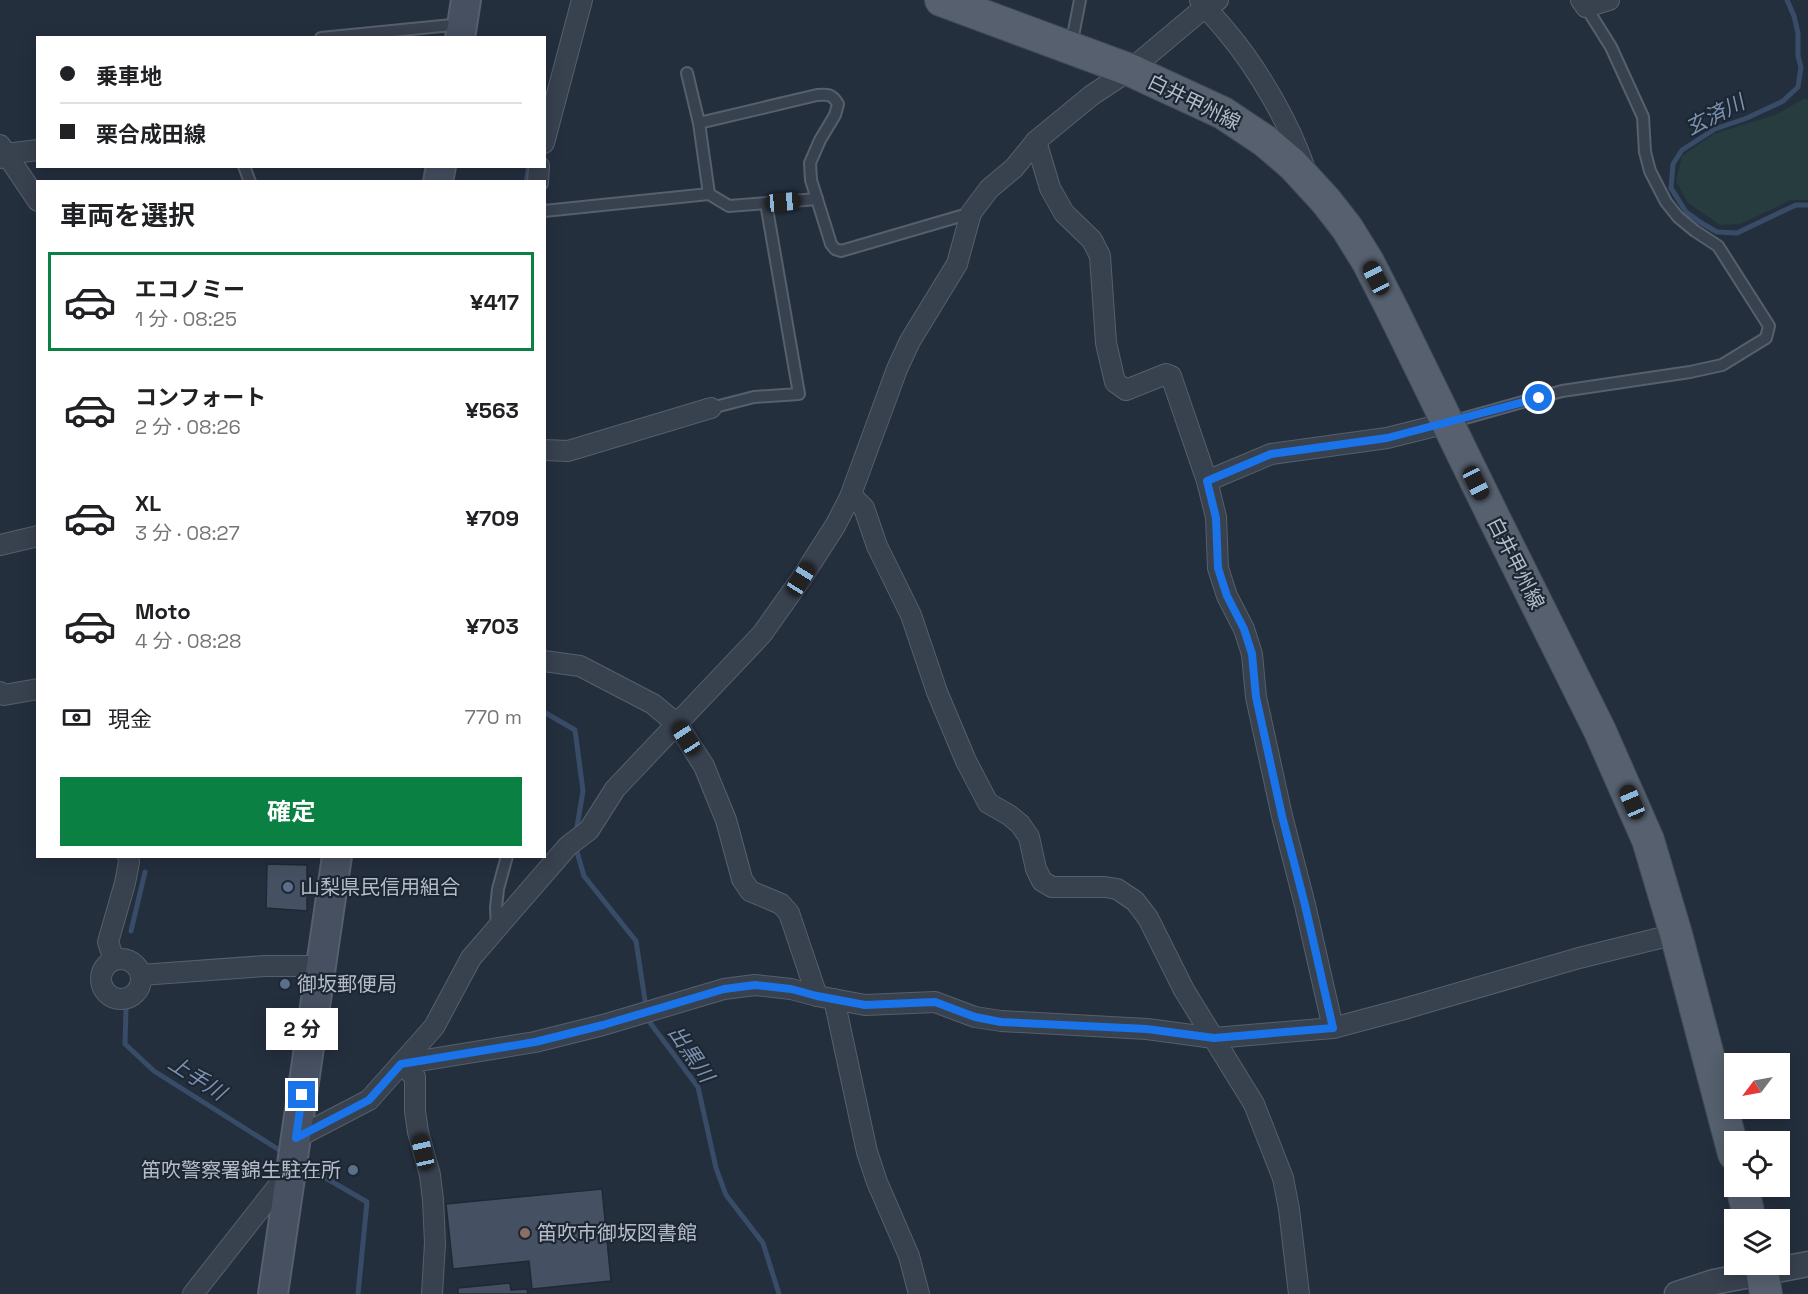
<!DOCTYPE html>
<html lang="ja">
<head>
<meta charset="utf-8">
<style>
  body { margin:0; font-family:"Space Grotesk","Noto Sans JP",sans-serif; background:#f2f2f2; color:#202124; height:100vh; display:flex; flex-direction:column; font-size:22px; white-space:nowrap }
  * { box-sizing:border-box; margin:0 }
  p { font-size:20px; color:#757577 }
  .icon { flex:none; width:33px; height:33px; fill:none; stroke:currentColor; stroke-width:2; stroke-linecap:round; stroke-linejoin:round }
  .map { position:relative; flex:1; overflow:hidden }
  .panel { position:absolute; left:36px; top:180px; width:510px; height:678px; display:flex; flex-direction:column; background:#fff; border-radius:0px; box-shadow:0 3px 15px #0003 }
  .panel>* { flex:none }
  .top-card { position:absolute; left:36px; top:36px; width:510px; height:132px; border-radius:0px; box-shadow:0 3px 15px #0003; display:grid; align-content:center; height:132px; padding:0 24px; background:#fff }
  .needle { width:39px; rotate:238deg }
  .tools { position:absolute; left:1724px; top:1053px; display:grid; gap:12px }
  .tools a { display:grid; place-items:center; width:66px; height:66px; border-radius:0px; background:#fff; box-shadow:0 3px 15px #0003; font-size:30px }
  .end { position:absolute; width:27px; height:27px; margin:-14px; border:8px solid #1a73e8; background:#fff; box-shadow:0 0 0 3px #fff }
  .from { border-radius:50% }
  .bubble { position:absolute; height:42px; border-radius:0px; background:#fff; box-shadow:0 3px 15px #0003; font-size:20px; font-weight:700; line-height:42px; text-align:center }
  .car { position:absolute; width:18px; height:36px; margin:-18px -9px; border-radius:8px; box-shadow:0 0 4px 2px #0007; background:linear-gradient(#222 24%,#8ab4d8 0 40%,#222 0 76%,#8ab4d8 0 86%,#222 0) }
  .top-card b { display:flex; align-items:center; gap:21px; height:57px; font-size:22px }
  .top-card b+b { border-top:2px solid #e0e0e0 }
  .top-card i { width:15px; height:15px; background:#202124 }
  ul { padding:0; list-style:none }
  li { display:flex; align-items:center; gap:18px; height:99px; margin:0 12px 9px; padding:0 12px; border:3px solid transparent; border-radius:0px }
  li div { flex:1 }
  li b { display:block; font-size:22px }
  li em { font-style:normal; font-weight:700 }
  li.selected { border-color:#0b8043 }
  li>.icon { width:54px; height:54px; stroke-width:1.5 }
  h2 { padding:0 24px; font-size:27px; line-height:72px }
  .pay { display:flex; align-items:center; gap:15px; height:66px; padding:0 24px; font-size:22px }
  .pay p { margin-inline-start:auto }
  .cta { display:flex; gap:12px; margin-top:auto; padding:12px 24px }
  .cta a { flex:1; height:69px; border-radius:0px; background:#0b8043; color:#fff; font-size:24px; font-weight:700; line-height:69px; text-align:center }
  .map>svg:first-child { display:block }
  .green { fill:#263c3f }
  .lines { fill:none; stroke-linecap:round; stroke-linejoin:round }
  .stream { stroke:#394c67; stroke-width:5 }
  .building { fill:#455162; stroke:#1f2835; stroke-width:1.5 }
  .service-casing { stroke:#565f6c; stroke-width:14 }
  .minor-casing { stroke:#565f6c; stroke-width:22 }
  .tertiary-casing { stroke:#565f6c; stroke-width:27 }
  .secondary-casing { stroke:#565f6c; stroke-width:32 }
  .primary-casing { stroke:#414a57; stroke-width:34 }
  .service { stroke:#38414e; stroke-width:10 }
  .minor { stroke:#38414e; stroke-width:20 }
  .tertiary { stroke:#38414e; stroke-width:24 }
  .secondary { stroke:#465061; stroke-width:28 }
  .primary { stroke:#56606e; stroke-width:32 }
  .route { stroke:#1a73e8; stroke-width:8 }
  .service-dot { fill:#5c6f8a; stroke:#1d2633; stroke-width:2 }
  .education-dot { fill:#8d6e63; stroke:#1d2633; stroke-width:2 }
  .labels { text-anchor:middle; stroke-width:4.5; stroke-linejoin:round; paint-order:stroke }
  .street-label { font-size:20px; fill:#b4bcc9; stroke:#1d2633 }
  .poi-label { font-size:20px; fill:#b4bcc9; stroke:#1d2633; text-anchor:start }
  .water-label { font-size:21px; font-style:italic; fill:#7c92b1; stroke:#1d2633 }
</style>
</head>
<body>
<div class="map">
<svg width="1808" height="1294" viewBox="0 0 1808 1294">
  <rect width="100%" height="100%" fill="#242f3e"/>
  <path class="green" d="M1805 98 1808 100V200H1791L1740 224 1720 225 1688 203 1676 181 1682 156 1714 134 1777 114Z"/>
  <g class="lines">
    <g class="stream">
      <path d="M1787 0 1794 16 1798 33V56L1801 67 1798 87 1783 101 1747 118 1715 129 1682 150 1673 164 1671 188 1686 212 1703 224 1717 232 1737 233 1796 205H1808"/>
      <path d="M526 182 529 166"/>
      <path d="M544 712 575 730 583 791 576 833"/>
      <path d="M575 845 584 876 636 941 646 1007"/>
      <path d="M131 931 145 872"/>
      <path d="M126 1009 125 1044 154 1071 284 1153"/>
      <path d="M647 1016 648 1020 698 1087 716 1168 726 1195 763 1243 779 1294"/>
      <path d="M312 1170 367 1202 358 1294"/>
    </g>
  </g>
  <g class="building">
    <path d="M267 864 307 865V911L266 908Z"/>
    <path d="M602 1189 611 1281 532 1289 529 1261 453 1269 446 1204Z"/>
    <path d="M510 1283 511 1290 527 1289 528 1294H458V1288Z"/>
  </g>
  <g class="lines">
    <defs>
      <g id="service">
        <path d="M321 38 462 24"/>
        <path d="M1071 46 1080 0"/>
        <path d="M687 73 699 123 709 194"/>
        <path d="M699 123 817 95C828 94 832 94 838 104L835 115 820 140 810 163 811 180 831 244 835 249 841 251 971 213"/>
        <path d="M244 166 250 182"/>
        <path d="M544 211 709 194 729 206 817 199"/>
        <path d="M711 408 754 397 799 394 766 203"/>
        <path d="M1451 422 1562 391 1690 372 1722 365 1766 338 1769 326 1718 246 1695 231 1678 217 1666 202 1650 171 1645 152 1643 117 1611 47 1586 7"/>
        <path d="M497 928 496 908 498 889 507 856"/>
      </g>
      <g id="minor">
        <path d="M1200 0C1208 11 1218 21 1227 32 1259 70 1291 126 1306 172"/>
        <path d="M1581 0 1586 7 1609 0"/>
        <path d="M1036 141 1050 188 1064 213 1092 240 1100 256 1106 343 1115 382 1126 390 1166 374 1171 376 1207 481 1216 517 1218 568 1227 596 1244 629 1252 654 1256 697 1282 816 1305 905 1333 1028"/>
        <path d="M544 143 582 0"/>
        <path d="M0 145 38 201"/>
        <path d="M0 158 6 154 38 150"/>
        <path d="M538 182 539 166"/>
        <path d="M544 450 568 451 711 408"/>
        <path d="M1207 481 1271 454 1387 438 1447 423"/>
        <path d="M850 497 857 501 864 508 877 546 911 615 937 692 966 761 988 803 1009 815 1020 824 1029 837 1036 869 1042 881 1052 887H1105L1117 889 1135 901 1148 918 1184 990 1254 1104 1283 1178 1289 1209 1299 1294"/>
        <path d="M0 545 38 536"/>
        <path d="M544 661 580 666 653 704 677 724 704 766 726 820 742 879 750 891 781 904 789 913 817 996"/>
        <path d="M0 692 4 695 38 689"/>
        <circle cx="121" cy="979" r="20"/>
        <path d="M114 960 108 942 125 883 129 862 128 856"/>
        <path d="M141 975 265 966H321"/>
        <path d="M834 999 867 1152 877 1182 909 1256 919 1294"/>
        <path d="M401 1064 535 1042 603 1025 724 989 755 985 791 989 817 996 865 1005 935 1002 975 1017 1001 1021 1147 1029 1214 1038 1333 1028 1404 1009 1579 958 1676 934"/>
        <path d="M401 1064 415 1077V1111L418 1132 430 1175 433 1200 435 1243 432 1294"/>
        <path d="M296 1138 369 1100 434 1027 471 958 568 846 589 830 615 789 762 634 801 579 835 526 850 497 897 369 910 341 957 264 971 213 989 189 1014 168 1036 141 1092 95 1130 70 1205 7 1218 0"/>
        <path d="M193 1294 289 1172"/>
      </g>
      <path id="tertiary" d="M1677 1294 1714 1282 1808 1264"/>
      <g id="secondary">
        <path d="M460 38 466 0"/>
        <path d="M438 182 441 166"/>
        <path d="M273 1294 337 856"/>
      </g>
      <g id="primary">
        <path d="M941 0 1130 70 1223 113 1265 141 1293 165 1326 201 1347 228 1368 262 1392 309 1496 522 1600 731 1648 840 1676 934 1734 1154"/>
        <path d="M1742 1186 1750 1220"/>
        <path d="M1761 1264 1766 1294"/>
      </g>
    </defs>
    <use href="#service" class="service-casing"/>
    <use href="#minor" class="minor-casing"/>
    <use href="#tertiary" class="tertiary-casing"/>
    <use href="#secondary" class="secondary-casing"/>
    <use href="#primary" class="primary-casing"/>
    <use href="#service" class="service"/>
    <use href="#minor" class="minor"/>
    <use href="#tertiary" class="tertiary"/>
    <use href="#secondary" class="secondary"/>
    <use href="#primary" class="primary"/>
  </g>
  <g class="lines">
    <path class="route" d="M302 1095 296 1138 369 1100 401 1064 535 1042 603 1025 724 989 755 985 791 989 817 996 865 1005 935 1002 975 1017 1001 1022 1147 1029 1214 1038 1333 1028 1305 905 1282 816 1256 697 1252 654 1244 629 1227 596 1218 568 1216 518 1207 481 1271 454 1387 438 1539 398"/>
  </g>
  <g class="service-dot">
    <circle cx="288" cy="887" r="6"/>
    <circle cx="285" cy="984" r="6"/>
    <circle cx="353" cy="1170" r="6"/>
  </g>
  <circle class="education-dot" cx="525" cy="1233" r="6"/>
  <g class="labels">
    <g class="street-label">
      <text transform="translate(1194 102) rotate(26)" y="7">白井甲州線</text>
      <text transform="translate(1516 563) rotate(63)" y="7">白井甲州線</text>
    </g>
    <g class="poi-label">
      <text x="300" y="894">山梨県民信用組合</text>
      <text x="297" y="991">御坂郵便局</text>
      <text x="341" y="1177" text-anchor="end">笛吹警察署錦生駐在所</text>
      <text x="537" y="1240">笛吹市御坂図書館</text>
    </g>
    <g class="water-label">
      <text transform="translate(1715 115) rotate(-27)" y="7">玄済川</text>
      <text transform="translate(691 1054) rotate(56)" y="7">出黒川</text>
      <text transform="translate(197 1078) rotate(33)" y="7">上手川</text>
    </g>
  </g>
</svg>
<div class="tools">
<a><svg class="needle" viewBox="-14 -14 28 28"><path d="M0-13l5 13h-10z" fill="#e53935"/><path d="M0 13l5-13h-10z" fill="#757577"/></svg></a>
<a><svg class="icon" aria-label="locate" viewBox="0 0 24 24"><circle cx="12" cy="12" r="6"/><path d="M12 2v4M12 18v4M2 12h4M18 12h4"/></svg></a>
<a><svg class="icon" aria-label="layers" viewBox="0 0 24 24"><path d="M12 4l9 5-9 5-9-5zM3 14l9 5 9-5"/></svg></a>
</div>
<i class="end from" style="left:1539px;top:398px"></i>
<i class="end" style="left:302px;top:1095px"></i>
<div class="bubble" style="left:266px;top:1008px;width:72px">2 分</div>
<i class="car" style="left:783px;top:202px;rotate:85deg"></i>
<i class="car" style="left:1376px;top:278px;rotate:333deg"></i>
<i class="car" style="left:1476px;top:483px;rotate:154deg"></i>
<i class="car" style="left:801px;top:579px;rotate:32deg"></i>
<i class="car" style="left:686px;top:738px;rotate:327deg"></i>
<i class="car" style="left:1632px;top:802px;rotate:337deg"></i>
<i class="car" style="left:423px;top:1152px;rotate:347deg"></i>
<div class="top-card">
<b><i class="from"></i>乗車地</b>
<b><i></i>栗合成田線</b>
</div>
<section class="panel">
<h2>車両を選択</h2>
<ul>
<li class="selected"><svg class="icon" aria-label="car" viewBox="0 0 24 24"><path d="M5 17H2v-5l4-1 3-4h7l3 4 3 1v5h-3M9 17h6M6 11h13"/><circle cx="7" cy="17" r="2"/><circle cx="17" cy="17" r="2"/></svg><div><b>エコノミー</b><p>1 分 · 08:25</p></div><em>¥417</em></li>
<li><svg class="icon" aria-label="car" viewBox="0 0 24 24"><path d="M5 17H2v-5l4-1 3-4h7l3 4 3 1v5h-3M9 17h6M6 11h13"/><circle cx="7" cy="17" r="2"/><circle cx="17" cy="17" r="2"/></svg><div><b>コンフォート</b><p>2 分 · 08:26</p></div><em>¥563</em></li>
<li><svg class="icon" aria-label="car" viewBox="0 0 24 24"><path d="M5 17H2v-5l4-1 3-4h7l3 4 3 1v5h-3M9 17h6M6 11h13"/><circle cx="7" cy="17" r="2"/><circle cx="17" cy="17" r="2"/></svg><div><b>XL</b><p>3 分 · 08:27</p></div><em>¥709</em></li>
<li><svg class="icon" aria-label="car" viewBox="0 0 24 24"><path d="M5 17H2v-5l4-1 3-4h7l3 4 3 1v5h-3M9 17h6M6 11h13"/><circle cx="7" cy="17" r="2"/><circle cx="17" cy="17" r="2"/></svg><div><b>Moto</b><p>4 分 · 08:28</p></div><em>¥703</em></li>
</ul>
<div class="pay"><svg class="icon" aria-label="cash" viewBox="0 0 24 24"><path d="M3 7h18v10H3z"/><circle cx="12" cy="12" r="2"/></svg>現金<p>770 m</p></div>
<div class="cta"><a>確定</a></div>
</section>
</div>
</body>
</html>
